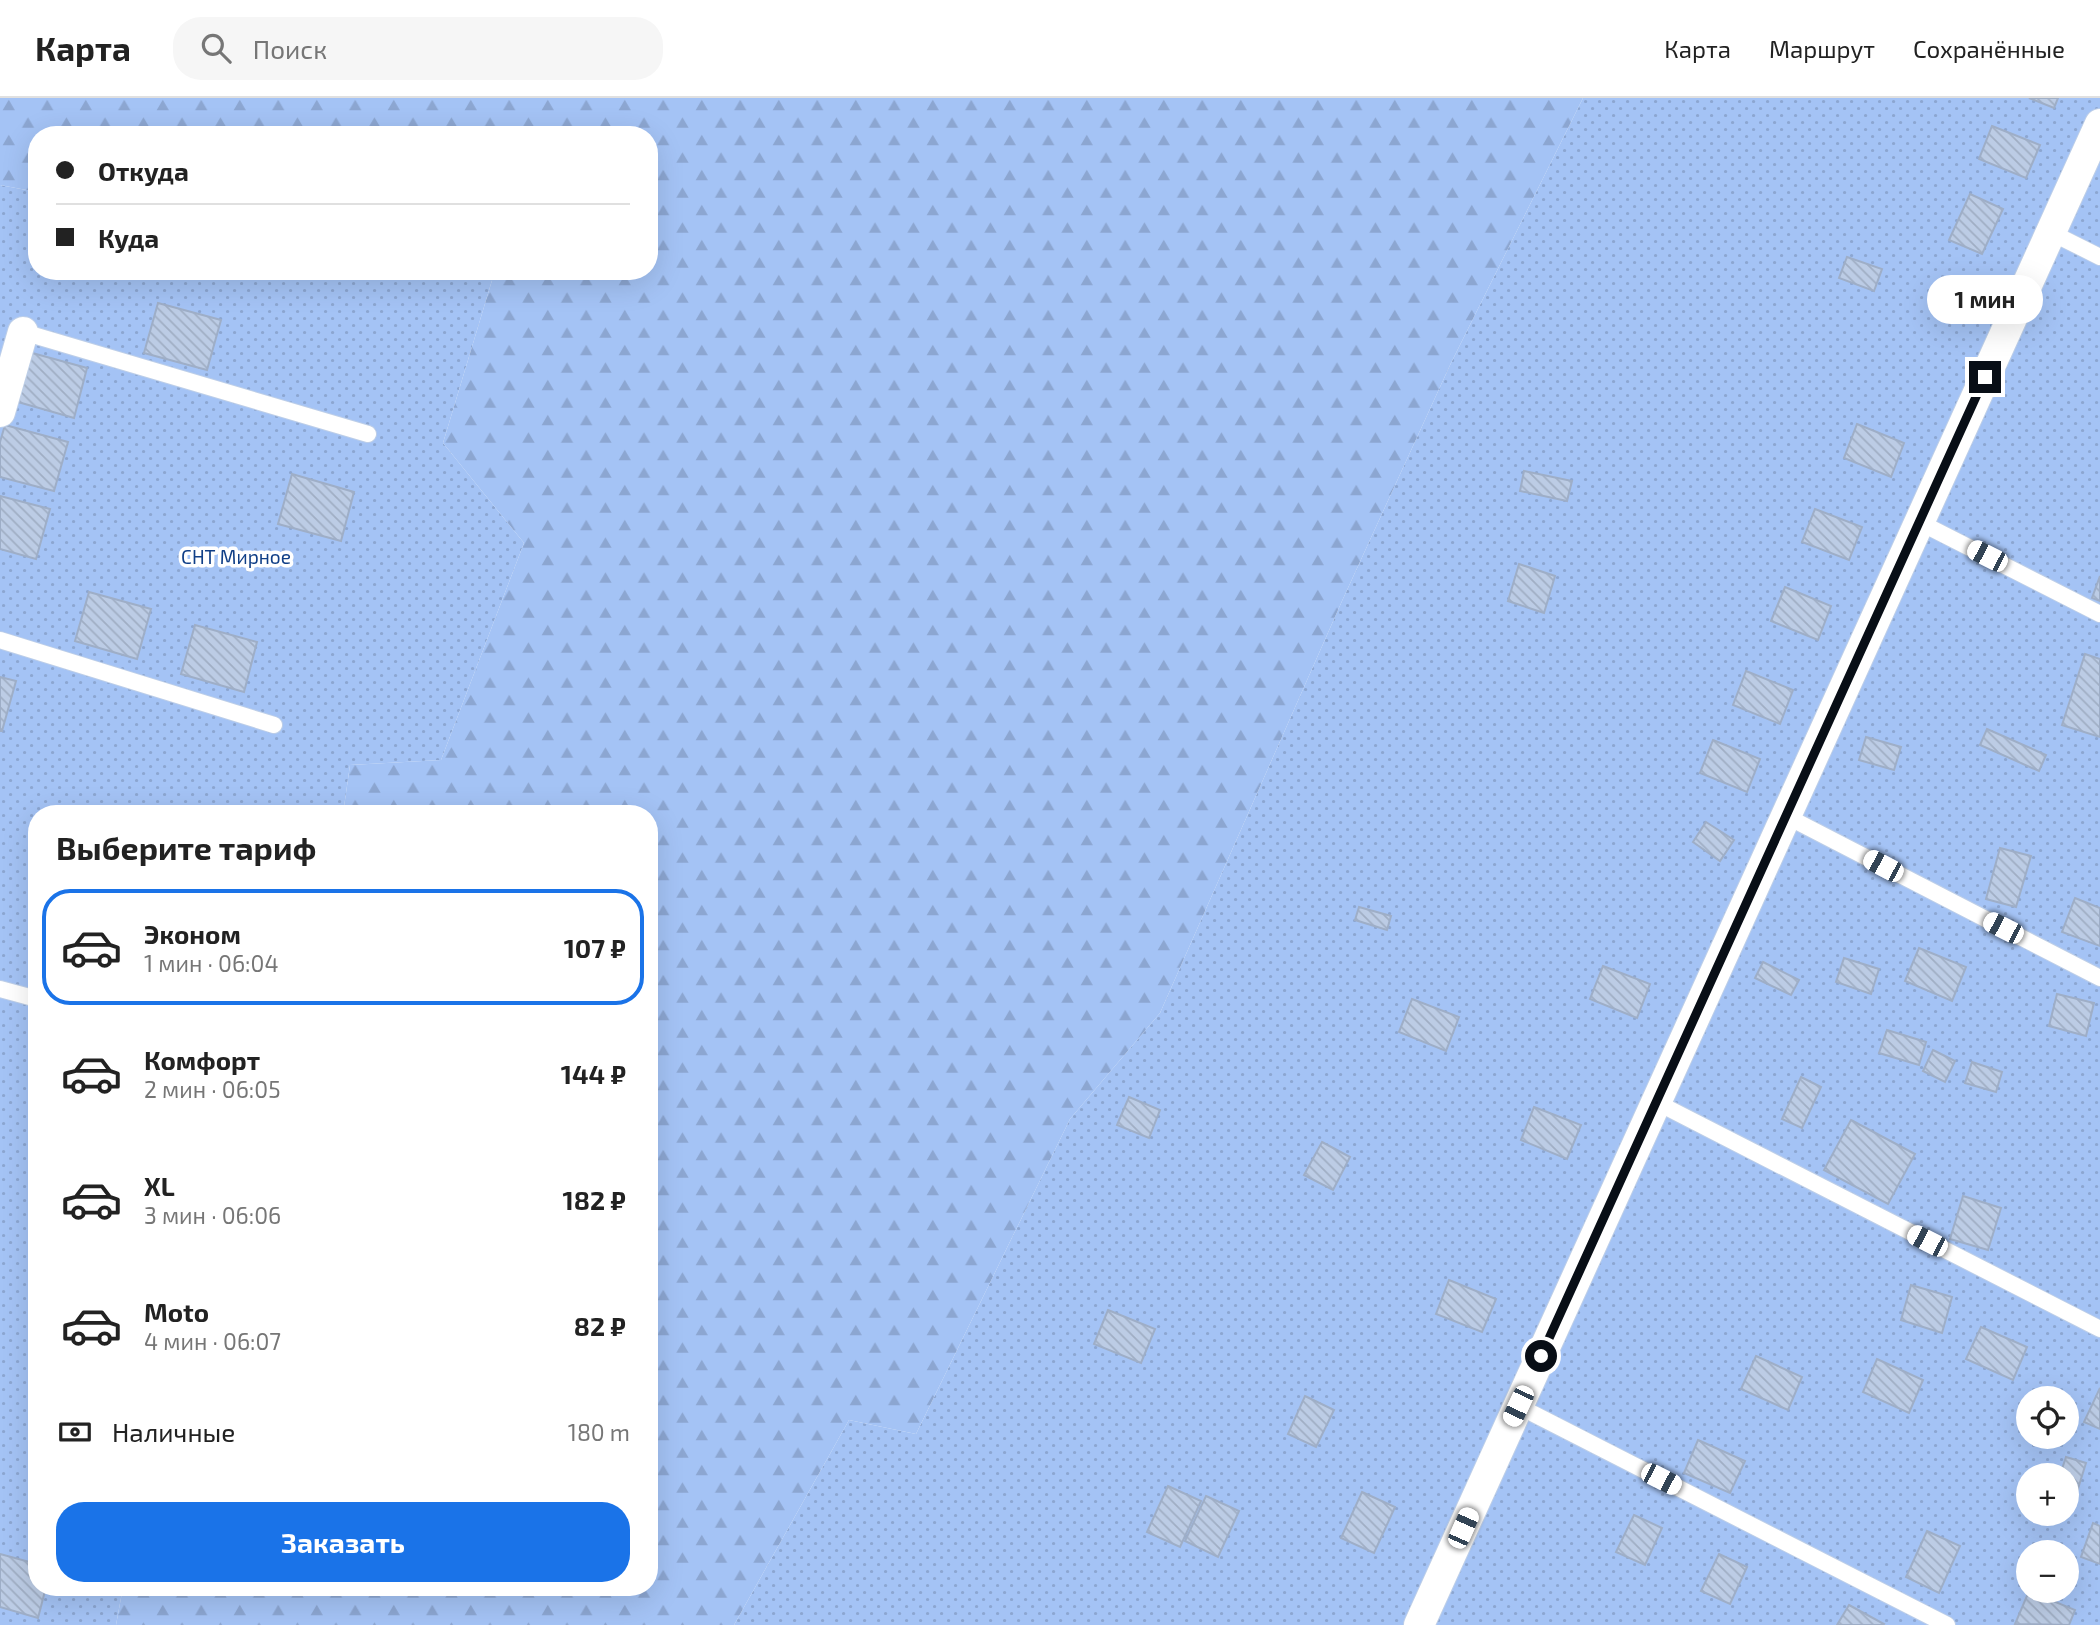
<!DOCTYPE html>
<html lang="ru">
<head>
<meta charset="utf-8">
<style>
  body { margin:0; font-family:"Exo 2",sans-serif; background:#f6f6f6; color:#222; height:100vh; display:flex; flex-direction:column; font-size:26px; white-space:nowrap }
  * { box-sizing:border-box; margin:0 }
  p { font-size:23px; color:#767676 }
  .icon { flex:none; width:38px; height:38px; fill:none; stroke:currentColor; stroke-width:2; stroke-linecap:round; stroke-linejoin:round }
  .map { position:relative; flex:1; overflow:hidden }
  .details { position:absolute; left:28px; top:707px; width:630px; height:791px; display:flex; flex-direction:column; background:#fff; border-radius:28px; box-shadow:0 7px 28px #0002 }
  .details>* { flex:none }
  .top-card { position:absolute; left:28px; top:28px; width:630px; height:154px; border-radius:28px; box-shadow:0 7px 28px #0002; display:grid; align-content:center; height:154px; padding:0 28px; background:#fff }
  .controls { position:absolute; left:2016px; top:1288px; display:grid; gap:14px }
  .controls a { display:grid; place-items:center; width:63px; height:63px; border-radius:50%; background:#fff; box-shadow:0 7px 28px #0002; font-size:35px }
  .end { position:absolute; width:32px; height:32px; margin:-16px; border:9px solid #080e16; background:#fff; box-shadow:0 0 0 4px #fff }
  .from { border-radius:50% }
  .bubble { position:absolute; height:49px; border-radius:24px; background:#fff; box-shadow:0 7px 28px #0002; font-size:23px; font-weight:700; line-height:49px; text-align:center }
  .car { position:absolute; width:21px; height:42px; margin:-21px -10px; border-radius:9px; box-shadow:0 0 5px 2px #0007; background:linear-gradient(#fff 24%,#345 0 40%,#fff 0 76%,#345 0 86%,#fff 0) }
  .top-card b { display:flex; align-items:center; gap:24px; height:66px; font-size:26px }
  .top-card b+b { border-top:2px solid #e0e0e0 }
  .top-card i { width:18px; height:18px; background:#222 }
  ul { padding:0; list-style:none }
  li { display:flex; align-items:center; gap:21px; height:116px; margin:0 14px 10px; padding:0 14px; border:4px solid transparent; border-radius:28px }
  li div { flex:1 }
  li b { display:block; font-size:26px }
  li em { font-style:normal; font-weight:700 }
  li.selected { border-color:#1a73e8 }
  li>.icon { width:63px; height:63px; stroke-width:1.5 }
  h2 { padding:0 28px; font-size:32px; line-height:84px }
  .pay { display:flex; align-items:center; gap:18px; height:77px; padding:0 28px; font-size:26px }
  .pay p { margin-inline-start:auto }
  .button { display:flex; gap:14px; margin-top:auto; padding:14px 28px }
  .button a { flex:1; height:80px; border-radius:28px; background:#1a73e8; color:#fff; font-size:28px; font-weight:700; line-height:80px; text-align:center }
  header { display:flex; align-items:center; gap:42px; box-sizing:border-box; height:98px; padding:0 35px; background:#fff; border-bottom:2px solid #e0e0e0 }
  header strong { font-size:33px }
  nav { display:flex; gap:38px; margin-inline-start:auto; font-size:24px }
  .search { width:490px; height:63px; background:#f6f6f6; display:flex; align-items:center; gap:18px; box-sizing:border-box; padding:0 24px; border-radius:28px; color:#767676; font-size:26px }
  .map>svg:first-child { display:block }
  .grass { fill:url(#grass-dots); fill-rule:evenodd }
  .forest { fill:url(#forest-firs) }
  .building { fill:url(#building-back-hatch); stroke:#9eaec7; stroke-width:2 }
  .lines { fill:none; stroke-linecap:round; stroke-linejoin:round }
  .lane-casing { stroke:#becfe8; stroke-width:18 }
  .street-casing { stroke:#becfe8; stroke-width:32 }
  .lane { stroke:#fff; stroke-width:16 }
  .street { stroke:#fff; stroke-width:30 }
  .route { stroke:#080e16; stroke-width:9 }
  .labels { text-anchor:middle; stroke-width:7; stroke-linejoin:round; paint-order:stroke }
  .park-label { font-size:19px; fill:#103f87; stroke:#fff }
</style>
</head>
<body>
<header>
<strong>Карта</strong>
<div class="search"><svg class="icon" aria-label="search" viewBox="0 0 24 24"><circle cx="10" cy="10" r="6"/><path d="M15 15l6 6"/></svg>Поиск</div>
<nav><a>Карта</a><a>Маршрут</a><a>Сохранённые</a></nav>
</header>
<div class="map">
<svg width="2100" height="1527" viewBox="0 0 2100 1527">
  <defs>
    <pattern id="grass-dots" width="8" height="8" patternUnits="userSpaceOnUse" patternTransform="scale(1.75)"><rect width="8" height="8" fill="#a4c3f5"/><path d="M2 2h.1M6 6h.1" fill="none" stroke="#8ca6d1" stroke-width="1.8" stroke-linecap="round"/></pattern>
    <pattern id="forest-firs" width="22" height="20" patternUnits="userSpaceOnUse" patternTransform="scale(1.75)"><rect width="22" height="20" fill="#a4c3f5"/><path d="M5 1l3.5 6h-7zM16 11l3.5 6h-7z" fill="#8ca6d1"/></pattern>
    <pattern id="building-back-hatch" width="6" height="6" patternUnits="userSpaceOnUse" patternTransform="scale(1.75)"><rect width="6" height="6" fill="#bccce5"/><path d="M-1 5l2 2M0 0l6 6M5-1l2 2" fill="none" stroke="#a0aec4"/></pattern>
  </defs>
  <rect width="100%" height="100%" fill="#f2f5fa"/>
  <g class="grass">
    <path d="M1583 0H2100V1527H734L849 1322 916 1336 1070 1021 1160 915 1342 503 1451 265ZM2028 1300H2067V1339H2028ZM2028 1377H2067V1416H2028ZM2028 1454H2067V1493H2028Z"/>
    <path d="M0 87 37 94V173H461L493 179 443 345 524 445 441 662 350 667 343 716H37V1489H123L116 1527H0Z"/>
  </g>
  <path class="forest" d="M0 0H1583L1451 265 1342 503 1160 915 1070 1021 916 1336 849 1322 734 1527H116L123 1489H649V716H343L350 667 441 662 524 445 443 345 493 179 461 173H649V37H37V94L0 87Z"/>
  <g class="building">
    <path d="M2029 0H2058L2054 10Z"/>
    <path d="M1992 28 2040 47 2026 80 1979 61Z"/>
    <path d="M1970 96 2003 111 1982 156 1949 142Z"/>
    <path d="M1847 159 1882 171 1874 193 1839 180Z"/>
    <path d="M158 205 221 222 207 272 144 255Z"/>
    <path d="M25 253 87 270 74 320 11 302Z"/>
    <path d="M1857 326 1904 345 1891 379 1844 360Z"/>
    <path d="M5 327 68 344 54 393 0 379V344Z"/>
    <path d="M1524 373 1572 383 1567 403 1520 393Z"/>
    <path d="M292 376 354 394 341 443 278 426Z"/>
    <path d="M0 398 50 411 36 461 0 451Z"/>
    <path d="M1815 411 1862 429 1849 462 1802 444Z"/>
    <path d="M1519 466 1555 478 1544 515 1508 503Z"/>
    <path d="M2100 478V503L2092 500Z"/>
    <path d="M1785 489 1831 508 1818 542 1771 523Z"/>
    <path d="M89 494 151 511 137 561 75 543Z"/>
    <path d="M195 527 257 544 244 594 181 576Z"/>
    <path d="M2085 556 2100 561V639L2062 627Z"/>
    <path d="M1746 573 1793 592 1780 626 1733 607Z"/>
    <path d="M0 579 16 583 2 633H0Z"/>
    <path d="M1987 631 2046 657 2039 673 1980 647Z"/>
    <path d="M1866 639 1901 649 1894 672 1859 662Z"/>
    <path d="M1713 642 1760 661 1747 694 1700 675Z"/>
    <path d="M1706 724 1734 742 1720 763 1693 744Z"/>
    <path d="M2000 750 2031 758 2016 809 1986 801Z"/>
    <path d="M2075 800 2100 810V848L2062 834Z"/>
    <path d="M1359 809 1391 818 1387 832 1355 822Z"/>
    <path d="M1919 850 1966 869 1952 903 1905 883Z"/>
    <path d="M1844 860 1879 871 1871 896 1836 884Z"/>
    <path d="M1763 864 1799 882 1791 897 1755 880Z"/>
    <path d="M1603 868 1650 886 1637 920 1590 901Z"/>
    <path d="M2057 896 2094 905 2086 938 2049 928Z"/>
    <path d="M1412 901 1459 919 1446 953 1399 934Z"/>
    <path d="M1887 932 1926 944 1919 967 1879 955Z"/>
    <path d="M1933 952 1955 963 1945 984 1923 973Z"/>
    <path d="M1972 964 2002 974 1996 994 1965 985Z"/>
    <path d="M1801 979 1821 989 1802 1030 1782 1021Z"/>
    <path d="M1129 999 1160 1012 1149 1040 1117 1027Z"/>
    <path d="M1534 1009 1581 1027 1567 1061 1521 1042Z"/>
    <path d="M1851 1022 1915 1056 1888 1106 1824 1072Z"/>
    <path d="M1322 1044 1350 1059 1333 1092 1304 1077Z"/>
    <path d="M1963 1098 2001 1110 1988 1152 1950 1141Z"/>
    <path d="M1449 1182 1496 1201 1482 1234 1436 1216Z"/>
    <path d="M1911 1187 1952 1199 1942 1235 1901 1222Z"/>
    <path d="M1108 1212 1155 1231 1141 1265 1094 1246Z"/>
    <path d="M1981 1229 2027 1249 2013 1282 1966 1261Z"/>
    <path d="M1756 1258 1802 1279 1788 1312 1741 1291Z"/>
    <path d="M1877 1261 1923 1282 1909 1315 1863 1294Z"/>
    <path d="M2100 1290V1331L2084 1324Z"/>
    <path d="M1305 1298 1334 1312 1316 1349 1288 1336Z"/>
    <path d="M1698 1342 1745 1363 1730 1395 1684 1375Z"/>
    <path d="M2066 1359 2086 1365 2076 1397 2067 1394V1377H2060Z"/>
    <path d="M1168 1388 1201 1403 1180 1449 1147 1434Z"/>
    <path d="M1362 1394 1395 1409 1374 1455 1341 1440Z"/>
    <path d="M1206 1398 1239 1413 1218 1459 1185 1443Z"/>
    <path d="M1634 1417 1662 1430 1645 1467 1616 1454Z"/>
    <path d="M2093 1425 2100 1428V1466L2081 1459Z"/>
    <path d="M1927 1433 1960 1448 1939 1495 1906 1479Z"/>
    <path d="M0 1456 37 1466V1489H46L38 1520 0 1509Z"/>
    <path d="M1719 1456 1747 1469 1730 1506 1701 1493Z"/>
    <path d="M2029 1493 2075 1512 2069 1527 2015 1526Z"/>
    <path d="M1849 1507 1884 1526 1883 1527H1837Z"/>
  </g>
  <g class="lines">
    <defs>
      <g id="lane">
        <path d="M2050 134 2100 159"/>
        <path d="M23 234 368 336"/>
        <path d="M1919 424 2100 516"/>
        <path d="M0 542 274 627"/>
        <path d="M1786 718 2100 880"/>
        <path d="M0 891 37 901"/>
        <path d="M1656 1004 2100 1231"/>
        <path d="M1518 1308 1947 1527"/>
      </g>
      <g id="street">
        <path d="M0 314 23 234"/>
        <path d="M1419 1527 2100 26"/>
      </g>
    </defs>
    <use href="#lane" class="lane-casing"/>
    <use href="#street" class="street-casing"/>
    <use href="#lane" class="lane"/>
    <use href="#street" class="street"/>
  </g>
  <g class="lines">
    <path class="route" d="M1541 1258 1985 279"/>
  </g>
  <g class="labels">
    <g class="park-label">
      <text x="236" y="466">СНТ Мирное</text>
    </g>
  </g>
</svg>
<div class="controls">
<a><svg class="icon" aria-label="locate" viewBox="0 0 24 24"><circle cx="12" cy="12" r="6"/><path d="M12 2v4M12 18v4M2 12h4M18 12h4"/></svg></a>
<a>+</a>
<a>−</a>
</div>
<i class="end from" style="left:1541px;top:1258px"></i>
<i class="end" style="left:1985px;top:279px"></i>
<div class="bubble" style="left:1927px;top:177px;width:116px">1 мин</div>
<i class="car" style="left:1987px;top:458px;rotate:297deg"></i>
<i class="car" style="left:1883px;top:768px;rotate:298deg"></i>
<i class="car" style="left:2003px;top:830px;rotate:297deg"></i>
<i class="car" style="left:1927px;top:1143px;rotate:297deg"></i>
<i class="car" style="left:1518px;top:1308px;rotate:205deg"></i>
<i class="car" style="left:1661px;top:1381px;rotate:117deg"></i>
<i class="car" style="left:1463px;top:1430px;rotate:24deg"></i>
<div class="top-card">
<b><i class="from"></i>Откуда</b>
<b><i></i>Куда</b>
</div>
<section class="details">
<h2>Выберите тариф</h2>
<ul>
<li class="selected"><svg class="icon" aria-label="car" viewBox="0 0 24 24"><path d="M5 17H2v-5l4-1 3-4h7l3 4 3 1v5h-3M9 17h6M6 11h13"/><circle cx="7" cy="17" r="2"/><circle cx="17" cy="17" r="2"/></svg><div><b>Эконом</b><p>1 мин · 06:04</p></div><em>107 ₽</em></li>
<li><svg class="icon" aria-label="car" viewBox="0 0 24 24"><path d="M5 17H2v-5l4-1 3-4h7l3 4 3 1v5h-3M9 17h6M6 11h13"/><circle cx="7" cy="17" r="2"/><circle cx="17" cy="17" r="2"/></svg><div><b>Комфорт</b><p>2 мин · 06:05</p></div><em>144 ₽</em></li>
<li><svg class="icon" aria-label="car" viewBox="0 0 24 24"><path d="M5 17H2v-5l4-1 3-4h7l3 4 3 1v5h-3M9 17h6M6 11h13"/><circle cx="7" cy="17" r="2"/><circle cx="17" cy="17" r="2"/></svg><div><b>XL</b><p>3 мин · 06:06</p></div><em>182 ₽</em></li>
<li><svg class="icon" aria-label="car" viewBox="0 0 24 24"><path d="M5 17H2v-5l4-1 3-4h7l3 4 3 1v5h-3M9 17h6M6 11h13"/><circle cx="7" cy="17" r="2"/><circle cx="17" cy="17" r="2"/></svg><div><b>Moto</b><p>4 мин · 06:07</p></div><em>82 ₽</em></li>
</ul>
<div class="pay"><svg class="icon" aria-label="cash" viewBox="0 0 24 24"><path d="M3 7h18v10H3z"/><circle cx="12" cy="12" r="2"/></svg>Наличные<p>180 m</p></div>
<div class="button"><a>Заказать</a></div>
</section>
</div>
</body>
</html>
